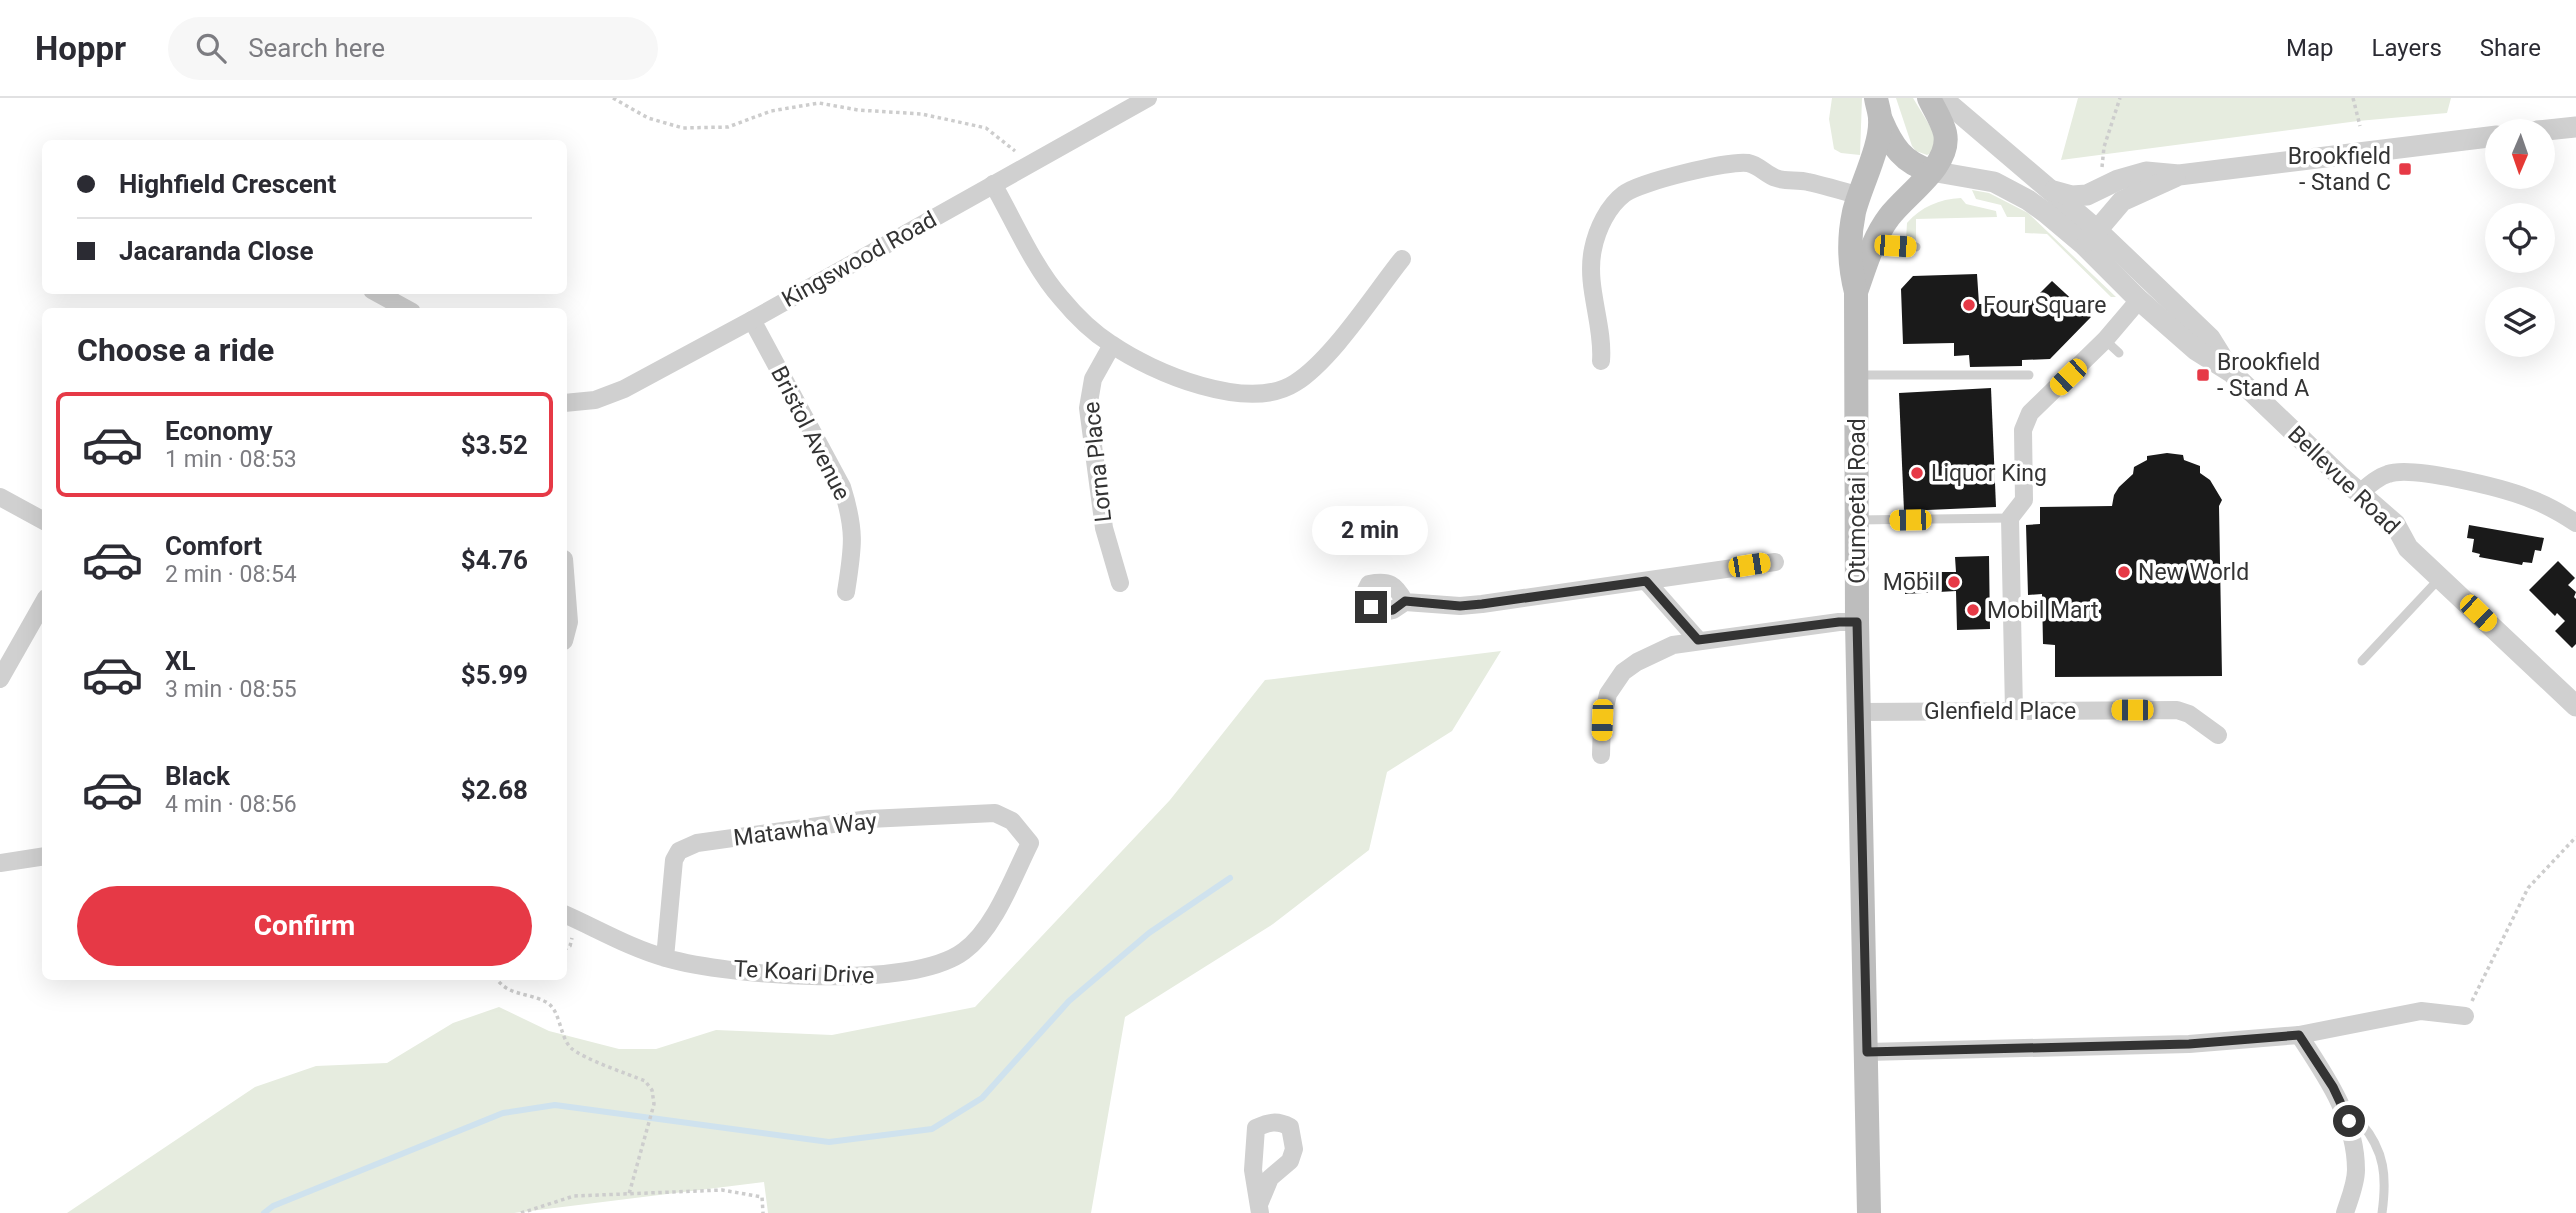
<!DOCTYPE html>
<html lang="en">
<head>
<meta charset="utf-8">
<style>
  body { margin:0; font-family:Roboto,sans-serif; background:#f7f7f7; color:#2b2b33; height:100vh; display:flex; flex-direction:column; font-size:26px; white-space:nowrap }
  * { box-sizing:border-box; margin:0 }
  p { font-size:23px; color:#7c7c81 }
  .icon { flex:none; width:38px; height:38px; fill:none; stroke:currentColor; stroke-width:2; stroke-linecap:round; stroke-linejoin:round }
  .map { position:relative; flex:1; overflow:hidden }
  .sheet { position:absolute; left:42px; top:210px; width:525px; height:672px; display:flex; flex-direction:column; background:#fff; border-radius:10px; box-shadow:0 7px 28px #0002 }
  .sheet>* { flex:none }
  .guide { position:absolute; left:42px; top:42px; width:525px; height:154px; border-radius:10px; box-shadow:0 7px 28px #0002; display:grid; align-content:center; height:154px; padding:0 35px; background:#fff }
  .needle { width:46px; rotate:182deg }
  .tools { position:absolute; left:2485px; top:21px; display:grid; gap:14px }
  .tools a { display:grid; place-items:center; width:70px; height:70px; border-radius:50%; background:#fff; box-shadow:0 7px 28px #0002; font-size:35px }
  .end { position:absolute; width:32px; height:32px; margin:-16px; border:9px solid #333; background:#fff; box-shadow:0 0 0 4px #fff }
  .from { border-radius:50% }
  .bubble { position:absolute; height:49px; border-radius:24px; background:#fff; box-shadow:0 7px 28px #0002; font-size:23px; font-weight:700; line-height:49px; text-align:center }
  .car { position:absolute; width:21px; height:42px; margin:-21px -10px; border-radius:9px; box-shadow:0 0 5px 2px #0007; background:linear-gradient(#f5c518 24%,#345 0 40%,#f5c518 0 76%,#345 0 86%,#f5c518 0) }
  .guide b { display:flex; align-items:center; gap:24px; height:66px; font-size:26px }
  .guide b+b { border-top:2px solid #e1e1e2 }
  .guide i { width:18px; height:18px; background:#2b2b33 }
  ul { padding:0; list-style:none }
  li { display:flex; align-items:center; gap:21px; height:105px; margin:0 14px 10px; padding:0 21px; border:4px solid transparent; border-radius:10px }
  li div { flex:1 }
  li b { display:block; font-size:26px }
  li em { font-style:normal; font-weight:700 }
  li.current { border-color:#e63946 }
  li>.icon { width:63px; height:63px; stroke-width:1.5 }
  h2 { padding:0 35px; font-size:32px; line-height:84px }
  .primary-button { display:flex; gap:14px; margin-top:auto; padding:14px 35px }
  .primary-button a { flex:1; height:80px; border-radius:42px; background:#e63946; color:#fff; font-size:28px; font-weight:700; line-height:80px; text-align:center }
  header { display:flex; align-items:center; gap:42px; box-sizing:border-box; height:98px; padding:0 35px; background:#fff; border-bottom:2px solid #e1e1e2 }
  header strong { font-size:33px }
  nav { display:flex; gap:38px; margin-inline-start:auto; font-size:24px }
  .search { width:490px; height:63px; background:#f7f7f7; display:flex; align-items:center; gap:18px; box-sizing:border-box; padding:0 24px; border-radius:38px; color:#7c7c81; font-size:26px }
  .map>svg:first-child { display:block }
  .green { fill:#e6ecdf }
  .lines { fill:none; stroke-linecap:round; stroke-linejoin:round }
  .stream { stroke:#cfe2ee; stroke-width:6 }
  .building { fill:#1a1a1a }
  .path { stroke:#cdcdcd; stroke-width:3.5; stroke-dasharray:3.5 3.5; stroke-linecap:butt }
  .service { stroke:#d0d0d0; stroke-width:9 }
  .minor { stroke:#d0d0d0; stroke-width:18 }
  .tertiary { stroke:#d0d0d0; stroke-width:21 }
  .secondary { stroke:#bdbdbd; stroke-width:24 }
  .route { stroke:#333; stroke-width:9 }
  .poi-dot { fill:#e63946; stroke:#fff; stroke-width:2.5 }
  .labels { text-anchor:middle; stroke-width:7; stroke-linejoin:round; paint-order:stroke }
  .poi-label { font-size:23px; fill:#333; stroke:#fff; text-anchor:start }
  .street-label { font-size:23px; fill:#333; stroke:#fff }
</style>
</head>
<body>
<header>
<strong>Hoppr</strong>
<div class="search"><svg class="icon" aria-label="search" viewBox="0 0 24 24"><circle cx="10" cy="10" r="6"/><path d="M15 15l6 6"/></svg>Search here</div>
<nav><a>Map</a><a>Layers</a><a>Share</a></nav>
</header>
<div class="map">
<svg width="2576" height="1115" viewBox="0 0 2576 1115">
  <rect width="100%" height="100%" fill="#fff"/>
  <g class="green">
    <path d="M1832 0H1862L1860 57 1841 55 1834 51 1829 21Z"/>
    <path d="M1896 0H1913L1936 38 1933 54 1927 57 1916 53 1912 48Z"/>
    <path d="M2078 0H2451L2447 15 2358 23 2061 62Z"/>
    <path d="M1972 92 1989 95 2028 115 2116 199H2111L2047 136 2025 135V119H2007L2001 107 1976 101Z"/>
    <path d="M1961 100 1966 106 1996 113 1997 119 1916 121V142H1906L1907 125C1921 109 1939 101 1961 100Z"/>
    <path d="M1501 553 1452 633 1387 674 1369 752 1273 826 1125 919 1091 1115H768L764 1084 514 1115H67L255 989 316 968 387 965 453 925 499 909 549 933 619 951H656L716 932 832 937 975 909 1170 702 1265 582Z"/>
  </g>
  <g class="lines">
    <path class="stream" d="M264 1115 273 1108 503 1015 555 1007 829 1044 932 1031 982 1000 1069 903 1149 835 1230 780"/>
  </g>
  <g class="building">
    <path d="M1977 176 1979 206 2030 205 2052 183 2091 219 2050 261 2022 262V268L1970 269 1969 257 1954 258V245L1903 246 1901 191 1913 178Z"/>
    <path d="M1991 290 1996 409 1904 413 1899 295Z"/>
    <path d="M2167 355 2183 357 2184 362 2200 368V375L2210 382 2222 402 2219 408 2222 578 2055 579V547L2043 546 2042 496 2028 497 2026 427 2040 426V409L2112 408 2114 397 2119 389 2133 376 2134 369 2147 362V358Z"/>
    <path d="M2469 427 2544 440 2541 453 2535 452 2532 465 2523 464 2522 467 2479 459 2480 456 2472 454 2474 441 2467 440Z"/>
    <path d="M1989 458 1990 531 1957 532 1956 493 1905 496V474H1956L1955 459Z"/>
    <path d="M2558 463 2575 480 2568 487 2576 494 2574 499 2576 501V546L2572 550 2555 533 2565 523 2557 515 2555 518 2529 492Z"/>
  </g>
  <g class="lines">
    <g class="path">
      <path d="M613 0 648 20 683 30 728 29 771 13 819 5 858 12 922 16 986 30 1015 53"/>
      <path d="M2353 0 2360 28"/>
      <path d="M2102 69 2104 49 2120 0"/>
      <path d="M564 852 570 848 572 840"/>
      <path d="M495 878C506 898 527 894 546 904 561 912 559 938 571 950 583 961 628 976 645 983L652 992 654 1006 629 1096"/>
      <path d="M2472 903 2528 790 2576 739"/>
      <path d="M521 1115 574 1098 722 1092 762 1099 763 1115"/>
    </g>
    <g class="service">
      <path d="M1877 146 1916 149"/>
      <path d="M2105 242 2119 255"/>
      <path d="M1858 277H2029"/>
      <path d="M1857 422 2010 420"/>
      <path d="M2362 563 2439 481"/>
      <path d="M2349 1023 2361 1025C2385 1053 2387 1079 2382 1115"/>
    </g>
    <g class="minor">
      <path d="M993 86C1013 121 1034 170 1061 200 1075 217 1092 234 1111 246 1153 275 1248 315 1295 285 1332 262 1374 196 1402 161"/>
      <path d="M372 192 412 214"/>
      <path d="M752 222 842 389C856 434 853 449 846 494"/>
      <path d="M1112 247 1093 281 1088 310 1104 430 1120 485"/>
      <path d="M1601 263C1604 226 1585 188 1593 151 1597 131 1608 108 1624 96 1639 84 1730 62 1748 65 1759 67 1766 77 1776 80 1786 84 1798 81 1808 84 1826 88 1843 93 1860 98"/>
      <path d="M564 305 595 302 624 291 752 222 1148 0"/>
      <path d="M2361 394C2369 387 2378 379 2388 376 2411 367 2503 390 2528 400 2545 406 2561 415 2576 425"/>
      <path d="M0 399 46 424"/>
      <path d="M564 461 569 524 564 543"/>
      <path d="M1646 483 1698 542"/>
      <path d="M1405 504C1395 486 1389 482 1369 486L1365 494 1366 504 1380 515 1393 512 1405 504 1460 508 1482 506 1775 464"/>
      <path d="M0 581 46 500"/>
      <path d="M2014 613 2010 420 2024 402 2023 332 2030 315 2105 242 2139 202"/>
      <path d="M1859 614 2177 612 2189 616 2218 637"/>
      <path d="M1601 657 1602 623 1608 596 1623 574 1637 564 1673 547 1839 524H1857"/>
      <path d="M0 765 46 758"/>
      <path d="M564 816C598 831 630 850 666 860 729 878 911 893 964 853 995 830 1013 779 1030 745L1012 723 995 715 869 721 697 745 679 753 674 762 665 860"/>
      <path d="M2299 937C2326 978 2356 1021 2356 1072 2356 1086 2349 1102 2345 1115"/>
      <path d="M1867 954 2189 946 2299 937 2421 913 2465 918"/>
      <path d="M1260 1104 1270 1080 1290 1063 1294 1051 1290 1029C1277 1022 1269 1024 1256 1030L1253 1072 1260 1115"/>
    </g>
    <g class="tertiary">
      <path d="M1942 0 2097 132 2210 240 2228 269"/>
      <path d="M2537 33 2576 29"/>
      <path d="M1931 73 1994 84 2028 102 2046 115 2084 147 2139 202 2196 252 2231 274 2341 379 2395 426 2408 450 2576 608"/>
      <path d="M2054 93 2072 98 2087 97 2118 82 2146 74 2179 77 2497 38"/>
      <path d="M2088 143 2122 103 2175 79"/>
    </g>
    <g class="secondary">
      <path d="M1881 22C1892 48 1903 65 1931 73"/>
      <path d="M1856 194C1865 169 1873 140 1889 119 1906 96 1952 67 1945 35 1942 23 1934 11 1929 0"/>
      <path d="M1869 1115 1857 524 1856 194C1849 167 1848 142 1854 114 1860 89 1882 47 1880 21 1880 14 1877 7 1876 0"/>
    </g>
  </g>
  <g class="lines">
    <path class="route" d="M1371 509 1380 514 1393 512 1405 503 1460 508 1482 506 1646 483 1698 542 1839 524H1857L1867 954 2189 946 2299 937 2333 989 2349 1023"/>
  </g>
  <g class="poi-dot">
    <rect x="2398" y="64" width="14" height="14" rx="3.5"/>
    <circle cx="1969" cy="207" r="7"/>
    <rect x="2196" y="270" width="14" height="14" rx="3.5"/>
    <circle cx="1917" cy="375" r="7"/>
    <circle cx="2124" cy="474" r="7"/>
    <circle cx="1954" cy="484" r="7"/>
    <circle cx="1973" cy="512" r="7"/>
  </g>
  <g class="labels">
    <g class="poi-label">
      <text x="2391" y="66" text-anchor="end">Brookfield<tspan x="2391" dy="26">- Stand C</tspan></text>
      <text x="1983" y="215">Four Square</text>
      <text x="2217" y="272">Brookfield<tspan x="2217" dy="26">- Stand A</tspan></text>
      <text x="1931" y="383">Liquor King</text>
      <text x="2138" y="482">New World</text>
      <text x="1940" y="492" text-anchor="end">Mobil</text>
      <text x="1987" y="520">Mobil Mart</text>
    </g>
    <g class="street-label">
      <text transform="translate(859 161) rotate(-29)" y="8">Kingswood Road</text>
      <text transform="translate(811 335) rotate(63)" y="8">Bristol Avenue</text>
      <text transform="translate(1097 364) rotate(-96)" y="8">Lorna Place</text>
      <text transform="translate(2344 382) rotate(44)" y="8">Bellevue Road</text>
      <text transform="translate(1857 403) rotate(-90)" y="8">Otumoetai Road</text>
      <text x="2000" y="621">Glenfield Place</text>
      <text transform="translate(805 731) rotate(-7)" y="8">Matawha Way</text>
      <text transform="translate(804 874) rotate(3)" y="8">Te Koari Drive</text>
    </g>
  </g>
</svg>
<div class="tools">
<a><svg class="needle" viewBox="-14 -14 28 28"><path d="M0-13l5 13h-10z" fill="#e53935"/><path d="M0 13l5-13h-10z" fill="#7c7c81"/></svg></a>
<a><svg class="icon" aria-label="locate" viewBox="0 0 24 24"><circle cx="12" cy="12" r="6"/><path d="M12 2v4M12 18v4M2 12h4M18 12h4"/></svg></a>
<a><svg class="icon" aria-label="layers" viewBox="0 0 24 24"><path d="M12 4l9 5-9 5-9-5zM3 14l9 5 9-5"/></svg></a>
</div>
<i class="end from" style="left:2349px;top:1023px"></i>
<i class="end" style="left:1371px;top:509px"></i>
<div class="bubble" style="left:1312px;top:408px;width:116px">2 min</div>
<i class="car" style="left:1895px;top:148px;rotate:94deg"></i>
<i class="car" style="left:2068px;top:279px;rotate:226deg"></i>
<i class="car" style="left:1910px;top:422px;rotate:269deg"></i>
<i class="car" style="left:1749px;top:467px;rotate:81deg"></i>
<i class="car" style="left:2478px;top:515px;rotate:134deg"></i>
<i class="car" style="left:2132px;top:612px;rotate:270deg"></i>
<i class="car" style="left:1602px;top:622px;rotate:182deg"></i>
<div class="guide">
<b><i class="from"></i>Highfield Crescent</b>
<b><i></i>Jacaranda Close</b>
</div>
<section class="sheet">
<h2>Choose a ride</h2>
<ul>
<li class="current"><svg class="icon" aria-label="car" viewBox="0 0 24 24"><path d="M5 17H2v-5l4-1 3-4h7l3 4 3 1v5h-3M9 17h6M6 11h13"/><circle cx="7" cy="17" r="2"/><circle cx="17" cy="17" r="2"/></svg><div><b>Economy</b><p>1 min · 08:53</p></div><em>$3.52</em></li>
<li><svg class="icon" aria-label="car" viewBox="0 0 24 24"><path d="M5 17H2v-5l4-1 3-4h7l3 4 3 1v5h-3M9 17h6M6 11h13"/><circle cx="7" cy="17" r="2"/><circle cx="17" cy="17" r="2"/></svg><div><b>Comfort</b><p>2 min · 08:54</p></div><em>$4.76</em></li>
<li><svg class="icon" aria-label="car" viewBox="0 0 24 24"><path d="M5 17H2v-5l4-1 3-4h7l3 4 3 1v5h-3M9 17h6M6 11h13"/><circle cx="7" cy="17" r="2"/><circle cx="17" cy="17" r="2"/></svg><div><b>XL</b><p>3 min · 08:55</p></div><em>$5.99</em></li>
<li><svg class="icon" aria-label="car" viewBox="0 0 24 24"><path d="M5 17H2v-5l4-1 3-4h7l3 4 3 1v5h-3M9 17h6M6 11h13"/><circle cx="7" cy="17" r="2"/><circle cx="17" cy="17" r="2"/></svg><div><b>Black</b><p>4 min · 08:56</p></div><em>$2.68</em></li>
</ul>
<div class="primary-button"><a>Confirm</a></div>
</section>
</div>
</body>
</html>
